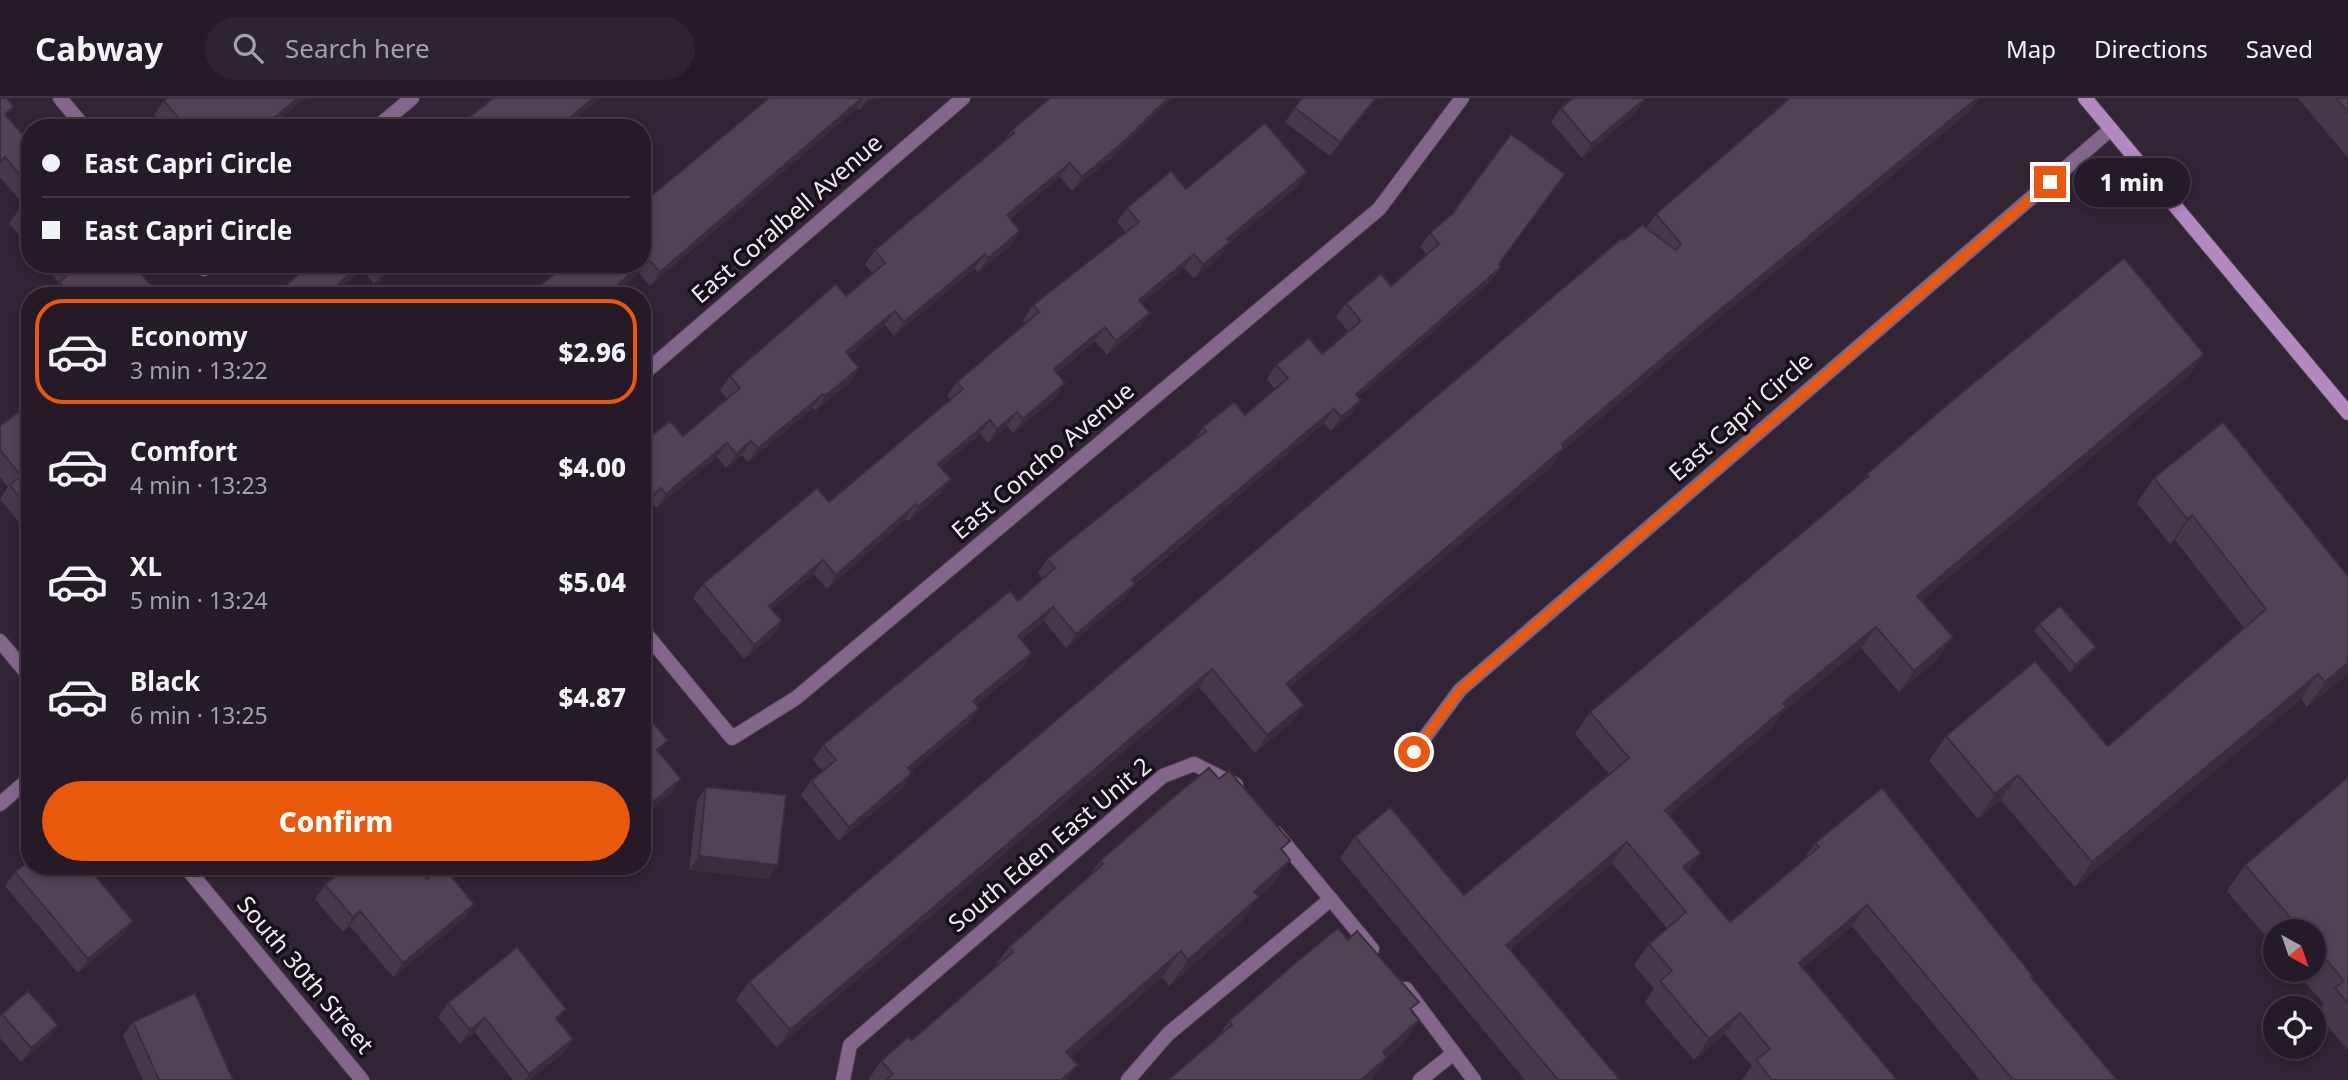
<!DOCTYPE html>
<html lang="en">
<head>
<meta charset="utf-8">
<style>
  body { margin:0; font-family:"Noto Sans",sans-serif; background:#2d2430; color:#f1f3f6; height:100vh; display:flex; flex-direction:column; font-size:26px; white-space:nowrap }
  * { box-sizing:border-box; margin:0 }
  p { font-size:23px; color:#a3a1a8 }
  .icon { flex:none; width:38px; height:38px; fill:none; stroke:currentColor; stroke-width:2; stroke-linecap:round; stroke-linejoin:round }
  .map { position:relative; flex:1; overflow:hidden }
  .drawer { position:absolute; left:21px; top:189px; width:630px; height:588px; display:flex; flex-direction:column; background:#251b28; border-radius:28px; box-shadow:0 4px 10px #0003,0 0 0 2px #423945 }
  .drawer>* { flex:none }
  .top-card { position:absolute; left:21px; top:21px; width:630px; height:154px; border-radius:28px; box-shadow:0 4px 10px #0003,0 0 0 2px #423945; display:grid; align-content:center; height:154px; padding:0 21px; background:#251b28 }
  .needle { width:46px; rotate:140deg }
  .buttons { position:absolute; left:2263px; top:821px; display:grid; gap:14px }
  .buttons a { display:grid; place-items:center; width:63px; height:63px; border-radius:50%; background:#251b28; box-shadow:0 4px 10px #0003,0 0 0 2px #423945; font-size:35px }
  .end { position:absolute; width:32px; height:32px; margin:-16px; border:9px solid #ea580c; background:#fff; box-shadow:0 0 0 4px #fff }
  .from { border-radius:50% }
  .bubble { position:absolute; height:49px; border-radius:24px; background:#251b28; box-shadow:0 4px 10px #0003,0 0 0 2px #423945; font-size:23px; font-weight:800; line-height:49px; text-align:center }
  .top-card b { display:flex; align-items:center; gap:24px; height:66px; font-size:26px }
  .top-card b+b { border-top:2px solid #423945 }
  .top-card i { width:18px; height:18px; background:#f1f3f6 }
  ul { padding:12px 0 0; list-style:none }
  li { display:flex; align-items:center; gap:21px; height:105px; margin:0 14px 10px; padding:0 7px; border:4px solid transparent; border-radius:28px }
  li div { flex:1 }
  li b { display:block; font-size:26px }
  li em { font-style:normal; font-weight:800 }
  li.on { border-color:#ea580c }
  li>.icon { width:63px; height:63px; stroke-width:1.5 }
  .button { display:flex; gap:14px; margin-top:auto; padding:14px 21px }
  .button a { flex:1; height:80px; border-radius:42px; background:#ea580c; color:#fff; font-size:28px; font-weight:800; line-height:80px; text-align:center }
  header { display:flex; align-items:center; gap:42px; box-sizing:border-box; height:98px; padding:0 35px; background:#251b28; border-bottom:2px solid #423945 }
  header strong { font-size:33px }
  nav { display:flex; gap:38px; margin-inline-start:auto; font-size:24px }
  .search { width:490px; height:63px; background:#2d2430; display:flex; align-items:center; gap:18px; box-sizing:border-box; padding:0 24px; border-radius:38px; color:#a3a1a8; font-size:26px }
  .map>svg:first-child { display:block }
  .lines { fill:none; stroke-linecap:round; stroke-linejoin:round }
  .minor-casing { stroke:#4c3f50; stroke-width:16 }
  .secondary-casing { stroke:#4c3f50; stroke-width:16 }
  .minor { stroke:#82678a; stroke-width:14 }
  .secondary { stroke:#b489c1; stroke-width:14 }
  .wall { fill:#463a4a }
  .shaded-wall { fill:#392f3c }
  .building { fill:#514356; stroke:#392f3c; stroke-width:2 }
  .route { stroke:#ea580c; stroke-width:9 }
  .labels { text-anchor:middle; stroke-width:7; stroke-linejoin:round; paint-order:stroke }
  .street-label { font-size:24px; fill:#f0e7f3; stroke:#151017 }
</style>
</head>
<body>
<header>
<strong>Cabway</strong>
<div class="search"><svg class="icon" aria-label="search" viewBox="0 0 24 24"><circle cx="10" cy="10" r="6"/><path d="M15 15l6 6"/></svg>Search here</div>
<nav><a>Map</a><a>Directions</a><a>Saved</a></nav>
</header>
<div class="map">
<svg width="2348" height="982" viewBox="0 0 2348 982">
  <rect width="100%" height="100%" fill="#312435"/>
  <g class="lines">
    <defs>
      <g id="minor">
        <path d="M60 0 85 30"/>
        <path d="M376 30 412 0"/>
        <path d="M200 166 204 171 210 166"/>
        <path d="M642 277 963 0"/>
        <path d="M642 531 732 640 796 600 1379 111 1462 0"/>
        <path d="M0 543 30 579"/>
        <path d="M1414 654 1460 592 2111 31"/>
        <path d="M0 706 30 680"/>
        <path d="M1276 735 1372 851"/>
        <path d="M185 768 362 982"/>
        <path d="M1406 891 1474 982"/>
        <path d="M843 982 850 947 1163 678 1194 666 1236 687"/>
        <path d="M1128 982 1168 936 1331 801"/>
        <path d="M1420 982 1454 955"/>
      </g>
      <path id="secondary" d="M2085 0 2348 315"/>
    </defs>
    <use href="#minor" class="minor-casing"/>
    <use href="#secondary" class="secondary-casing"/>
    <use href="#minor" class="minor"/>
    <use href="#secondary" class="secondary"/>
  </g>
  <g class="wall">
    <path d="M0 0 7 18 30 45V150L9 125 19 112 24 107 0 79Z"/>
    <path d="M769 0H873L859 12 857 10 650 188 639 175 649 100Z"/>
    <path d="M1302 0H1377L1330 58 1285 24Z"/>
    <path d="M1571 0H1646L1636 14 1582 60 1551 24 1561 10 1572 1Z"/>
    <path d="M2298 0H2348V60Z"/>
    <path d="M164 3 273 27 271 30H165L154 17Z"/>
    <path d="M1970 13 1685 248 1561 354 1552 368 1289 590 1291 625 1255 655 1199 589 777 950 736 902 749 884 1624 142 1646 130 1656 116Z"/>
    <path d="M1012 32 1119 53 1072 93 1060 79 1010 121 1011 147 978 174 975 170 894 238 885 227 849 257 859 270 850 284 816 312 813 310 748 364 742 357 726 370 717 359 656 410 651 404 642 412V346L683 338 727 301 720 292 730 278 846 198 873 176 865 166 875 152 1004 43Z"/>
    <path d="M1307 74 1297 89 1230 144 1220 158 1194 181 1184 170 1142 205 1140 229 1107 257 1095 243 1057 275 1065 285 1056 299 1013 335 1007 328 988 345 980 336 941 369V395L908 423 906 421 827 491 814 476 772 511 782 523 772 538 744 561 693 500 703 486 829 404 951 302 947 298 957 284 1026 225 1023 222 1033 207 1126 134 1117 124 1127 110 1186 91Z"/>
    <path d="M1430 135 1499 166 1501 169 1491 183 1358 299 1351 316 1331 333 1324 325 1135 486 1125 500 1066 550 1044 523 1021 542 1032 555 1022 570 976 607 979 610 969 624 911 673 903 690 839 743 801 697 811 683 823 673 813 662 823 647 1018 503 1043 481 1038 475 1047 461 1194 342 1203 329 1245 317 1275 291 1267 281 1276 267 1322 256 1349 234 1336 219 1346 205 1391 188 1427 157 1420 149Z"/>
    <path d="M43 166H133L160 198H49L59 185Z"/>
    <path d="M310 166H398L374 186 362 171 331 198H273Z"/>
    <path d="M2204 256 2189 277 1921 503 1938 561 1899 594 1861 550 1782 615 1772 630 1669 717 1687 774 1730 824 1803 762 1815 745 2032 880 2117 982H1980L1852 828 1803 870 1897 982H1742L1752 968 1725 936 1694 962 1645 904 1654 891 1634 867 1649 846 1667 830 1612 765 1510 852 1620 982H1525L1340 760 1355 739 1464 797 1609 676 1575 636 1590 614 1860 386 1867 376Z"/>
    <path d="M30 305V438L0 401 8 389 0 379V328Z"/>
    <path d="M2223 324 2348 576 2307 609 2301 601 2075 789 2001 702 1978 721 1929 663 1946 638 2108 648 2244 530 2175 442 2170 446 2137 405 2154 380Z"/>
    <path d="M2039 526 2091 556 2070 574 2034 533Z"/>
    <path d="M642 612 659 655 681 681 671 695 642 719Z"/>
    <path d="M2348 679V952L2317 916 2324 906 2294 872H2314V833H2275V849L2227 793 2245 767Z"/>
    <path d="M706 689 778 767 768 781 689 772 697 703Z"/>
    <path d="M1283 754 1290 762 1272 788 1258 800 1240 825 1169 888 1162 879 1071 959 1067 982H868L881 963 912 942 993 871 1009 849 1089 778 1100 763Z"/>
    <path d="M15 774 123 837 78 875 5 788Z"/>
    <path d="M427 781 465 820 393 879 350 828 343 834 315 801 325 787Z"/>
    <path d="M448 905 573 941 563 955 529 982H513L475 934 460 946 438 919Z"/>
    <path d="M1412 914 1419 922 1401 948 1386 961 1371 982H1168L1218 938 1229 923Z"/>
    <path d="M2 916 58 927 48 941 21 964 0 940V919Z"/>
    <path d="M133 924 233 982H143L123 938Z"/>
  </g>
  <g class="shaded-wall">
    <path d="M298 0H305L273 27 271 30H267L274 20Z"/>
    <path d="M593 0H600L565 30H558Z"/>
    <path d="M862 0H864L857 10 650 188 660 174Z"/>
    <path d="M867 0H873L859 12Z"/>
    <path d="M1168 0H1172L1119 53 1072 93 1082 79Z"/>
    <path d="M1376 0H1377L1330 58 1340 44Z"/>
    <path d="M1646 0 1636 14 1582 60 1591 46Z"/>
    <path d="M1977 0H1979L1970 13 1685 248 1561 354 1552 368 1273 604 1286 586 1698 230Z"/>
    <path d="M1070 65 1060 79 998 131 1007 117Z"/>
    <path d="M1307 74 1297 89 1218 155 1227 141Z"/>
    <path d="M1020 133 1011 147 978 174 988 160Z"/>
    <path d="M1230 144 1220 158 1194 181 1203 167Z"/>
    <path d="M985 156 975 170 894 238 904 224Z"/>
    <path d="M1194 156 1184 170 1129 216 1139 202Z"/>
    <path d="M648 161 639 175 612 198H605Z"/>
    <path d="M361 166H366L362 171 331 198 328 195Z"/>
    <path d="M391 166H398L374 186 384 172Z"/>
    <path d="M1501 169 1491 183 1346 310 1356 296Z"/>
    <path d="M895 213 885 227 836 268 846 254Z"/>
    <path d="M1150 215 1140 229 1107 257 1116 243Z"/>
    <path d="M1105 229 1095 243 1044 285 1054 271Z"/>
    <path d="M2204 256 2189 277 1902 519 1917 498Z"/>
    <path d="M859 270 850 284 816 312 825 298Z"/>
    <path d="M1065 285 1056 299 1013 335 1023 321Z"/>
    <path d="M823 296 813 310 748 364 758 350Z"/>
    <path d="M1361 302 1351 316 1331 333 1341 319Z"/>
    <path d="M1334 311 1324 325 1122 496 1132 482Z"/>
    <path d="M1017 314 1007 328 988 345 997 331Z"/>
    <path d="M990 322 980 336 928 380 938 366Z"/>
    <path d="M751 343 742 357 726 370 736 356Z"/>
    <path d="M727 345 717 359 656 410 666 396Z"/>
    <path d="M951 381 941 395 908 423 918 409Z"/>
    <path d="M661 390 651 404 642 412V406Z"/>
    <path d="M916 406 906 421 827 491 836 477Z"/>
    <path d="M2192 417 2175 442 2170 446 2187 421Z"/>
    <path d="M823 462 814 476 759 522 769 508Z"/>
    <path d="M1135 486 1125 500 1066 550 1076 536Z"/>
    <path d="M1053 509 1044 523 1008 552 1018 538Z"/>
    <path d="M782 523 772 538 744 561 754 547Z"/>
    <path d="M1876 529 1861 550 1782 615 1772 630 1650 733 1665 712 1783 605Z"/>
    <path d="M1953 539 1938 561 1899 594 1914 573Z"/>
    <path d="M2096 549 2091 556 2070 574 2075 567Z"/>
    <path d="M1032 555 1022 570 963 617 973 603Z"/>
    <path d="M2348 565V576L2307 609 2325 584Z"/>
    <path d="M1212 571 1199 589 777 950 790 932Z"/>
    <path d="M2318 576 2301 601 2075 789 2092 764Z"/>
    <path d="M1304 607 1291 625 1255 655 1267 637Z"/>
    <path d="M979 610 969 624 898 684 908 670Z"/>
    <path d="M668 642 658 657 657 652Z"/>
    <path d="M912 675 903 690 839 743 849 729Z"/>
    <path d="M2018 677 2001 702 1978 721 1995 696Z"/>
    <path d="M681 681 671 695 642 719V716L648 708Z"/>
    <path d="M1627 744 1612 765 1491 868 1506 847Z"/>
    <path d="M1701 755 1686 776 1683 769Z"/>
    <path d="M699 758 778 767 768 781 689 772Z"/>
    <path d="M1290 762 1272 788 1258 800 1240 825 1169 888 1188 862 1254 794Z"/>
    <path d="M474 806 465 820 393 879 403 865Z"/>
    <path d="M1867 807 1852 828 1784 886 1799 865Z"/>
    <path d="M360 813 350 828 343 834 353 819Z"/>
    <path d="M133 823 123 837 78 875 88 861Z"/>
    <path d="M1181 853 1162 879 1048 980 1066 954Z"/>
    <path d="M566 911 556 925V920Z"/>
    <path d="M1740 915 1725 936 1694 962 1709 941Z"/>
    <path d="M485 920 475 934 460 946 470 932Z"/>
    <path d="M1419 922 1401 948 1386 961 1371 982H1361L1383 954Z"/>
    <path d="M58 927 48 941 21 964 31 950Z"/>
    <path d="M573 941 563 955 529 982H525L529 976Z"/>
    <path d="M1078 967 1067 982H1061Z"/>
  </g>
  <g class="building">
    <path d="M0 0H7L14 9 5 16 30 45V89L5 59 0 64Z"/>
    <path d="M167 0H298L274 20 276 22 267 30H187L164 3Z"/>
    <path d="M493 0H593L559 29 560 30H457Z"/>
    <path d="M769 0H862L660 174 648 161 605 198H528L566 166H642V93L649 100Z"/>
    <path d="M1050 0H1168L1129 39 1082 79 1070 65 1007 117 1020 133 988 160 985 156 904 224 895 213 846 254 859 270 825 298 823 296 758 350 751 343 736 356 727 345 666 396 661 390 642 406V346L670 323 683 338 740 290 730 278 836 186 846 198 885 165 875 152 1014 35 1012 32Z"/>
    <path d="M1302 0H1376L1340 44 1295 10Z"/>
    <path d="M1573 0H1646L1591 46 1561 10Z"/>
    <path d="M1790 0H1977L1698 230 1562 346 1564 350 1286 586 1304 607 1267 637 1212 571 790 932 749 884 1622 140 1624 142 1642 127 1676 152 1681 146 1656 116Z"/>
    <path d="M2336 0H2348V14Z"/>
    <path d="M1265 25 1307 74 1227 141 1230 144 1203 167 1194 156 1139 202 1150 215 1116 243 1105 229 1054 271 1065 285 1023 321 1017 314 997 331 990 322 938 366 951 381 918 409 916 406 836 477 823 462 769 508 782 523 754 547 703 486 817 390 829 404 963 291 957 284 1039 214 1033 207 1139 124 1127 110 1171 73 1186 91Z"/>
    <path d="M1511 36 1565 76 1499 166 1501 169 1356 296 1361 302 1341 319 1334 311 1132 482 1135 486 1076 536 1053 509 1018 538 1032 555 973 603 979 610 908 670 912 675 849 729 811 683 836 662 823 647 1010 493 1018 503 1055 470 1047 461 1206 333 1203 329 1234 304 1245 317 1288 280 1276 267 1309 240 1322 256 1361 223 1346 205 1381 176 1391 188 1439 146 1430 135 1452 116Z"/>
    <path d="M30 102V125L19 112Z"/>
    <path d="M2124 160 2204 256 1917 498 1953 539 1914 573 1876 529 1783 605 1786 609 1665 712 1701 755 1683 769 1730 824 1819 749 1815 745 1882 690 2033 878 2031 879 2117 982H2013L1867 807 1799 865 1897 982H1772L1756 962 1770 951 1740 915 1709 941 1660 883 1672 873 1649 846 1686 814 1627 744 1506 847 1620 982H1558L1355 739 1390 709 1464 797 1629 660 1590 614 1869 378 1867 376 1941 312Z"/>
    <path d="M65 166H133L160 198H71L59 184 71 174Z"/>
    <path d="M310 166H361L328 195 330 198H274Z"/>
    <path d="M380 166H391L384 172Z"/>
    <path d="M30 305V412L10 387 21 378 0 352V328Z"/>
    <path d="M2223 324 2348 478V565L2325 584 2318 576 2092 764 2018 677 1995 696 1946 638 2035 563 2108 648 2266 511 2192 417 2187 421 2154 380Z"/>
    <path d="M2060 508 2096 549 2075 567 2039 526Z"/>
    <path d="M642 612 668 642 657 652 681 681 648 708 642 702Z"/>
    <path d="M1209 670 1219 681 1229 673 1290 743 1281 751 1290 762 1254 794 1259 799 1188 862 1181 853 1066 954 1078 967 1061 982H886L893 976 881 963 908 939 912 942 1013 854 1009 849 1103 766 1100 763 1170 702Z"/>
    <path d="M2348 679V905L2335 890 2344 883 2314 847V833H2302L2245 767Z"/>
    <path d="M706 689 786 697 778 767 699 758Z"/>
    <path d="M30 762V768H87L133 823 88 861 15 774Z"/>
    <path d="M347 768H416L427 781 443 768 474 806 403 865 360 813 353 819 325 787Z"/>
    <path d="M1338 830 1348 842 1357 833 1419 904 1410 911 1419 922 1383 954 1387 959 1361 982H1168L1232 927 1229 923 1299 862Z"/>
    <path d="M517 849 566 911 556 920 573 941 529 976 485 920 470 932 448 905Z"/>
    <path d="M28 893 58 927 31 950 2 916Z"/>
    <path d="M195 895 233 982H159L133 924Z"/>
  </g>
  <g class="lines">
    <path class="route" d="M1414 654 1460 592 2050 84"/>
  </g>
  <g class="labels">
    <g class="street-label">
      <text transform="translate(787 121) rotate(-41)" y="8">East Coralbell Avenue</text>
      <text transform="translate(1741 319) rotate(-41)" y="8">East Capri Circle</text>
      <text transform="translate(1043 363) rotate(-40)" y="8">East Concho Avenue</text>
      <text transform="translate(1050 747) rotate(-40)" y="8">South Eden East Unit 2</text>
      <text transform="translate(305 877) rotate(50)" y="8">South 30th Street</text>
    </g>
  </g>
</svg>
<div class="buttons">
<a><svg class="needle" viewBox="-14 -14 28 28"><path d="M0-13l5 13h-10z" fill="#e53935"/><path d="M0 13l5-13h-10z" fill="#a3a1a8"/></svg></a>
<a><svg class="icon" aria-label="locate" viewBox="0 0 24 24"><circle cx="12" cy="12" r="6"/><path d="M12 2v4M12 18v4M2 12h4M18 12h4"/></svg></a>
</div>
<i class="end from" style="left:1414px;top:654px"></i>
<i class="end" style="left:2050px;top:84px"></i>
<div class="bubble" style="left:2074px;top:60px;width:116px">1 min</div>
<div class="top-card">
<b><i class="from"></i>East Capri Circle</b>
<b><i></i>East Capri Circle</b>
</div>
<section class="drawer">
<ul>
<li class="on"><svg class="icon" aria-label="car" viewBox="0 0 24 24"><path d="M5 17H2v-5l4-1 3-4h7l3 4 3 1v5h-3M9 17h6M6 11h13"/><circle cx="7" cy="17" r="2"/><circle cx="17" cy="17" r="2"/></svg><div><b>Economy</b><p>3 min · 13:22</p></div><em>$2.96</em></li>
<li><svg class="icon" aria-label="car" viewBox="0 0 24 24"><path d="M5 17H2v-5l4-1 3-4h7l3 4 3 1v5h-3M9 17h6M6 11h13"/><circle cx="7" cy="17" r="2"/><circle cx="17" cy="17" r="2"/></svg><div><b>Comfort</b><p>4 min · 13:23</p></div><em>$4.00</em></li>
<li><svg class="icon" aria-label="car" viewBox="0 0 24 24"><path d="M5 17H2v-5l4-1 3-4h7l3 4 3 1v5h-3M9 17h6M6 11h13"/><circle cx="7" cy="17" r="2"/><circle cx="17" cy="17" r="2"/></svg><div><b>XL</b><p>5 min · 13:24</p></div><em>$5.04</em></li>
<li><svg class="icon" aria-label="car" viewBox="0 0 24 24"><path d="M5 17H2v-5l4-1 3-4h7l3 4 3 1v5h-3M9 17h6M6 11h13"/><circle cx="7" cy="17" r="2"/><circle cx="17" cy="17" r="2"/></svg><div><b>Black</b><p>6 min · 13:25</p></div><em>$4.87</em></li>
</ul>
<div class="button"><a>Confirm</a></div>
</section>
</div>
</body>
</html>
